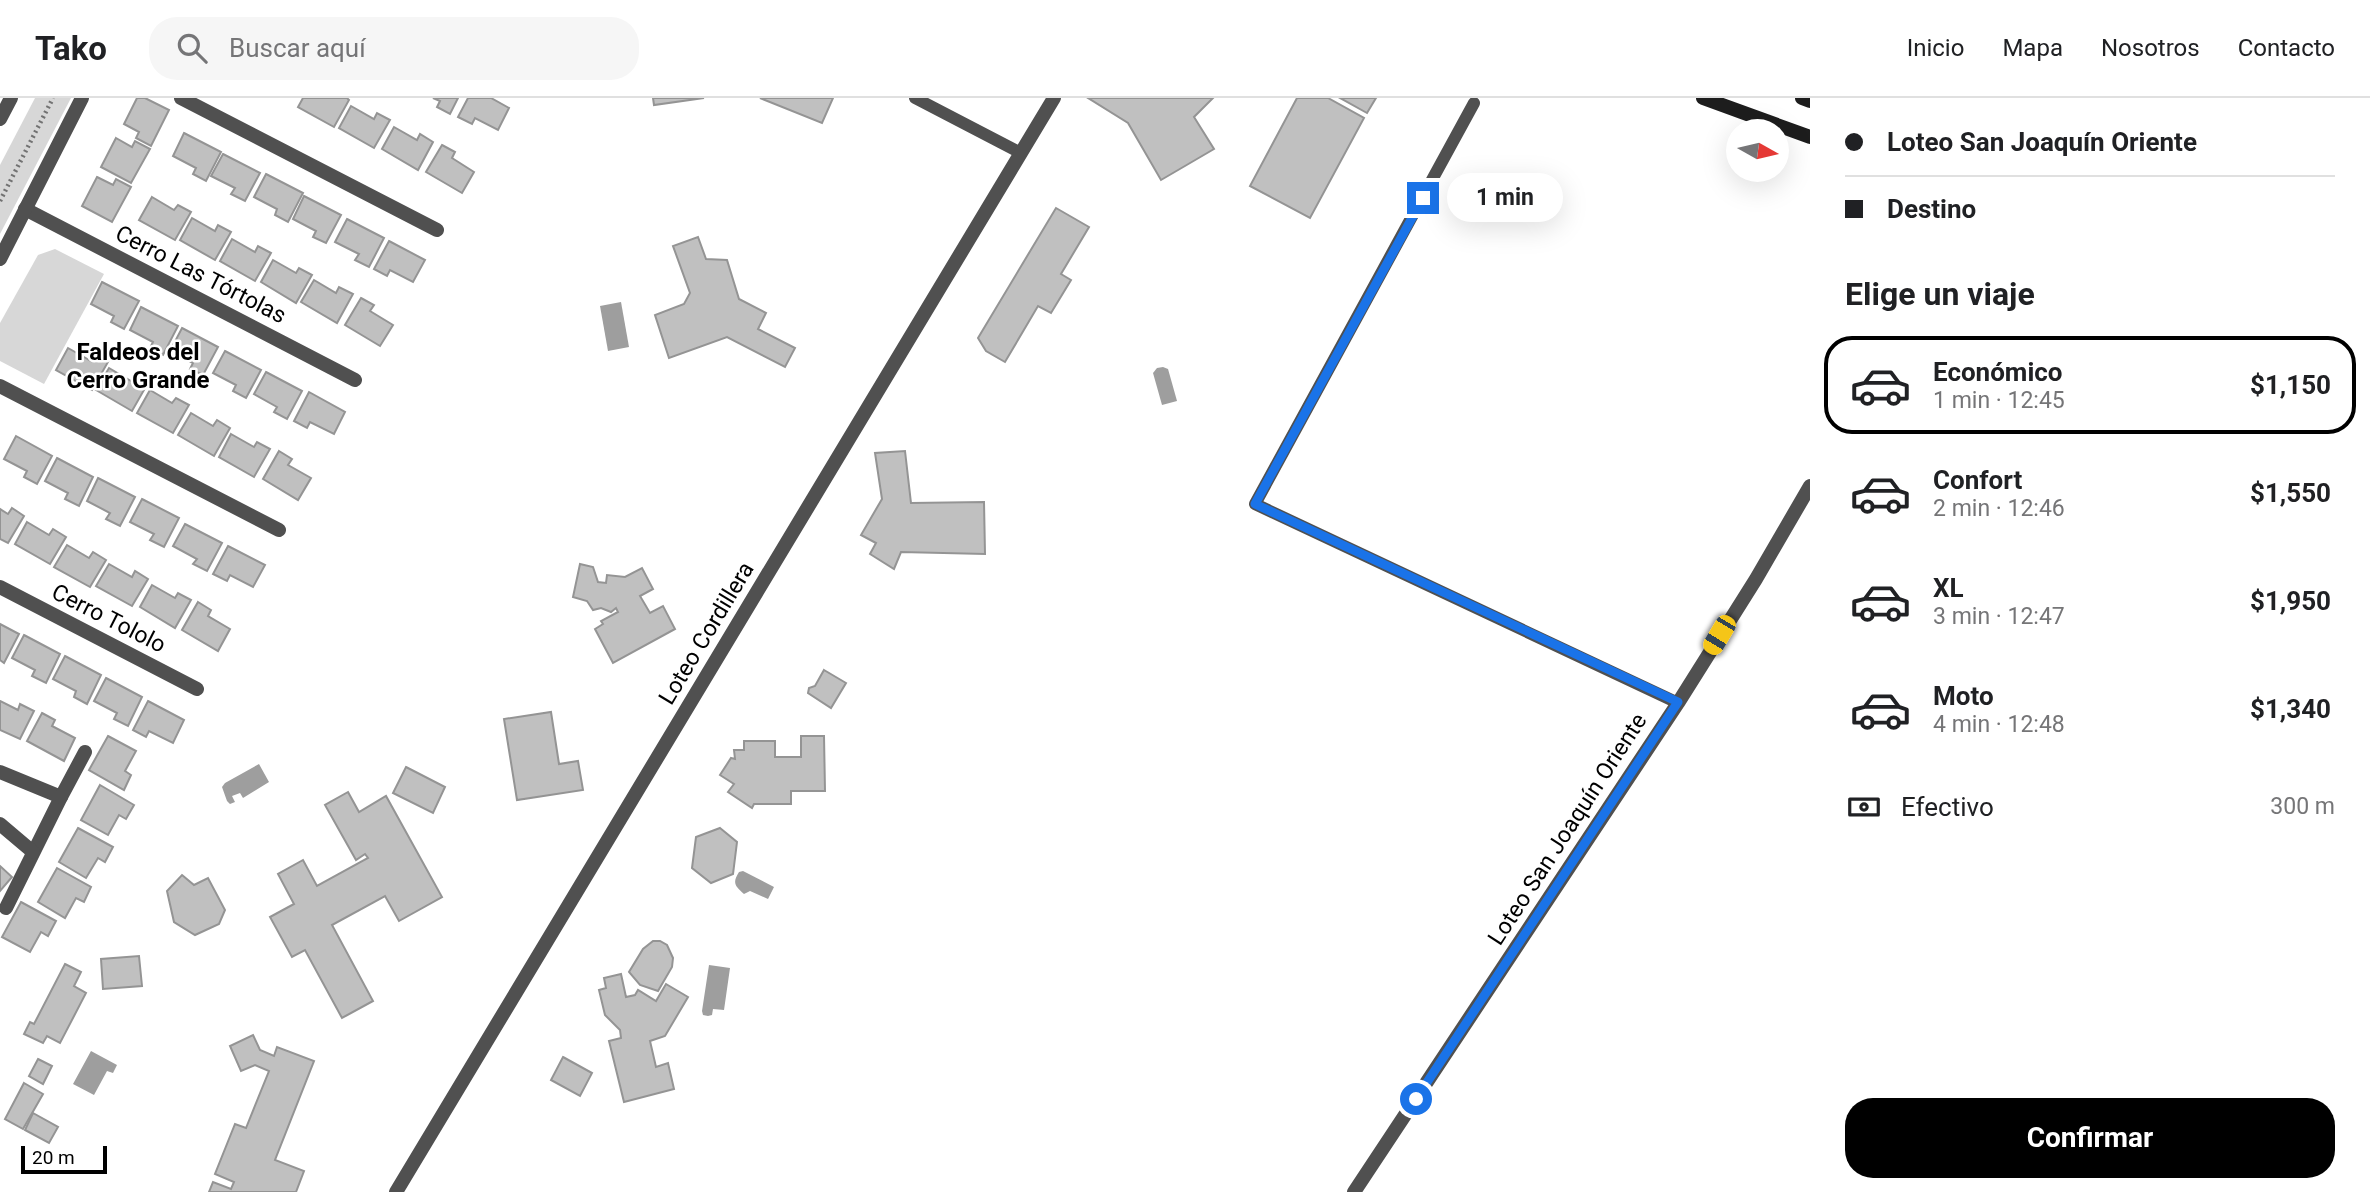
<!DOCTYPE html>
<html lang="es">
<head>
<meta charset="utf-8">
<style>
  body { margin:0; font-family:Roboto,sans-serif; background:#f6f6f6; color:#202124; height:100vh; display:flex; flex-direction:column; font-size:26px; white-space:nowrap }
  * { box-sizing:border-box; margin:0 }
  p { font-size:23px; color:#757577 }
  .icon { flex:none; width:38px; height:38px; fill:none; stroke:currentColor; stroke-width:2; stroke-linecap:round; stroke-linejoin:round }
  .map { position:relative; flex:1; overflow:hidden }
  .side { display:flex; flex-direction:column; background:#fff; width:560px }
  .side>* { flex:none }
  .banner { display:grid; align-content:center; height:154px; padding:0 35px; background:#fff }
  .needle { width:46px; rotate:98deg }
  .controls { position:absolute; left:1726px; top:21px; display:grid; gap:14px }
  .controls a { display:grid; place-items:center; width:63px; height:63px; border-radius:50%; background:#fff; box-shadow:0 7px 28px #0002; font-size:35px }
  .scale { position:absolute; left:21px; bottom:18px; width:86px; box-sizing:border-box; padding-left:7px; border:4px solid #000; border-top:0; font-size:19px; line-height:24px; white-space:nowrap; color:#000; -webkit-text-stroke:5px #fff; paint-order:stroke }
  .end { position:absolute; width:32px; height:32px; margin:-16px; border:9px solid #1a73e8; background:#fff; box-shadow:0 0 0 4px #fff }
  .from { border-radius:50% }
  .bubble { position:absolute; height:49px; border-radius:24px; background:#fff; box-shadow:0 7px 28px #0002; font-size:23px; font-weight:700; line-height:49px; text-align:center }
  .car { position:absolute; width:21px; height:42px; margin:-21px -10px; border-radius:9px; box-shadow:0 0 5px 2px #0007; background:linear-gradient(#f5c518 24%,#345 0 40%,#f5c518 0 76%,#345 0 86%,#f5c518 0) }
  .banner b { display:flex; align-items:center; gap:24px; height:66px; font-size:26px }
  .banner b+b { border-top:2px solid #e0e0e0 }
  .banner i { width:18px; height:18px; background:#202124 }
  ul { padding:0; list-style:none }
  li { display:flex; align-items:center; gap:21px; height:98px; margin:0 14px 10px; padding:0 21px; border:4px solid transparent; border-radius:28px }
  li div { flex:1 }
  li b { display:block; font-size:26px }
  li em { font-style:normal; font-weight:700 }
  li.on { border-color:#000 }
  li>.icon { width:63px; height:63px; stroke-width:1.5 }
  h2 { padding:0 35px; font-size:32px; line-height:84px }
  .pay { display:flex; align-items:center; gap:18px; height:77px; padding:0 35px; font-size:26px }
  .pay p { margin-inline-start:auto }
  .primary-button { display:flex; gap:14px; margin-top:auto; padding:14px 35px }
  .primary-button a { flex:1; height:80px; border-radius:28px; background:#000; color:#fff; font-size:28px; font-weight:700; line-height:80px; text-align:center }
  header { display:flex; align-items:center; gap:42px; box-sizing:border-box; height:98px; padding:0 35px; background:#fff; border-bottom:2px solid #e0e0e0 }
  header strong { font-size:33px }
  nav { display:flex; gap:38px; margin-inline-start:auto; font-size:24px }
  .search { width:490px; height:63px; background:#f6f6f6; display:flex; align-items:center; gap:18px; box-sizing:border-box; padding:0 24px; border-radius:28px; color:#757577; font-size:26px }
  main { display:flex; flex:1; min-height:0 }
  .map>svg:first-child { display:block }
  .green { fill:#d7d7d7 }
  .water { fill:#9e9e9e }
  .building { fill:#c0c0c0; stroke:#949494; stroke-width:2 }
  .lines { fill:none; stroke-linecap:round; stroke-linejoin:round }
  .path { stroke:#727272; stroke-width:4.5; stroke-dasharray:2 3.5; stroke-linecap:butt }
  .lane { stroke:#505050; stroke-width:12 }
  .street { stroke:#505050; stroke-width:14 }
  .secondary { stroke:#1d1d1d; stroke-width:14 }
  .route { stroke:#1a73e8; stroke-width:9 }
  .labels { text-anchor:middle; stroke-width:5; stroke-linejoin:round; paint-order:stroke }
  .street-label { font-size:23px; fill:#000; stroke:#fff }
  .neighbourhood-label { font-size:24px; font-weight:bold; fill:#000; stroke:#fff }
</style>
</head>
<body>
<header>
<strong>Tako</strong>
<div class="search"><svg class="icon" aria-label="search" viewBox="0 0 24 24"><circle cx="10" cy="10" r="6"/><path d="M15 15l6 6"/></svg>Buscar aquí</div>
<nav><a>Inicio</a><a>Mapa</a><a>Nosotros</a><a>Contacto</a></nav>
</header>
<main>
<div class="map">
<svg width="1810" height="1094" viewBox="0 0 1810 1094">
  <rect width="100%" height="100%" fill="#fff"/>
  <g class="green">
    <path d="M35 0H71L0 136V67Z"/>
    <path d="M55 151 104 176 44 286 0 263V225L38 157Z"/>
  </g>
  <g class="water">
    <path d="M621 204 629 249 608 253 600 208Z"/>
    <path d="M1163 269 1168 271 1177 303 1162 307 1153 275 1157 270Z"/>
    <path d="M259 666 269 684 243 700 240 695 232 698 235 704 230 706 227 703 222 689 225 685Z"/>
    <path d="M743 773 774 789 768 801 750 793 744 796C735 788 732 785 739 774Z"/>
    <path d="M709 867 730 870 724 912 713 911 712 917 708 918 703 917 702 913Z"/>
    <path d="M91 953 117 967 113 975 107 973 94 997 73 986Z"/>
  </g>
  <g class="building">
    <path d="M137 0H145L169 12 151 48 136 40 139 34 124 26Z"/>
    <path d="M303 0H347L349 2 334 29 298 9Z"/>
    <path d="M433 0H458L450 16 437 9 440 3Z"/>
    <path d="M468 0H491L509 10 498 32 475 20 472 26 458 19Z"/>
    <path d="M653 0H704L654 7Z"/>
    <path d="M760 0H833L822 25Z"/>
    <path d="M1088 0H1213L1194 19 1214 51 1161 82 1128 25Z"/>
    <path d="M1297 0H1328L1364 20 1310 120 1250 88Z"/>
    <path d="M1340 0H1376L1367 15Z"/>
    <path d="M351 8 374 21 377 15 390 22 374 50 339 30Z"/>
    <path d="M394 29 417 42 420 36 433 44 418 72 382 51Z"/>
    <path d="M184 35 221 54 206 83 193 76 196 70 173 58Z"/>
    <path d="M116 40 132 49 135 43 150 51 131 85 101 69Z"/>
    <path d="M442 47 455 54 452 60 474 74 462 95 426 74Z"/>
    <path d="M223 56 260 75 245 103 231 96 235 90 211 78Z"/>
    <path d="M266 76 303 95 288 124 275 117 277 111 254 99Z"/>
    <path d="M97 79 113 87 116 81 131 89 112 124 82 108Z"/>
    <path d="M304 98 341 117 326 145 313 139 316 133 293 121Z"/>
    <path d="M152 99 174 112 178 107 191 114 175 142 139 122Z"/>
    <path d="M1056 110 1089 129 1061 176 1071 182 1051 215 1038 208 1005 264 986 253 978 240Z"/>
    <path d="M192 120 215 133 218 127 231 134 215 162 180 142Z"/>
    <path d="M347 121 384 140 369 169 355 162 359 156 335 144Z"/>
    <path d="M698 139 706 161 727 162 739 201 766 215 758 231 795 250 785 269 727 239 669 260 655 217 684 206 690 195 673 148Z"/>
    <path d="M232 141 255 154 258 148 271 155 255 183 220 163Z"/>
    <path d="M389 143 425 162 413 184 390 172 387 178 374 171Z"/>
    <path d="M273 162 296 175 299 170 312 177 296 205 261 184Z"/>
    <path d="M314 182 336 195 339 189 353 196 337 225 301 204Z"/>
    <path d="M102 184 139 203 124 231 111 224 114 218 91 206Z"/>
    <path d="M361 200 374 207 370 213 393 227 380 248 345 227Z"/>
    <path d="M141 209 178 228 163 257 150 250 153 244 130 232Z"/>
    <path d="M182 230 218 249 203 277 190 271 193 265 170 253Z"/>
    <path d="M68 250 91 263 95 257 108 264 92 292 56 272Z"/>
    <path d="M225 253 261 272 246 300 233 293 236 287 213 275Z"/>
    <path d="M109 270 131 283 135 278 148 285 132 313 96 292Z"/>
    <path d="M266 274 302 293 287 321 274 314 277 309 254 296Z"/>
    <path d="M150 292 172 305 176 300 189 307 173 335 137 315Z"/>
    <path d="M309 294 345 314 334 336 310 324 307 330 294 323Z"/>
    <path d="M191 315 213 328 217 322 230 330 214 358 178 337Z"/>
    <path d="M231 336 254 349 257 344 270 351 254 379 219 359Z"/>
    <path d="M16 338 52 358 37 386 24 379 27 373 4 361Z"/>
    <path d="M279 353 292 361 288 367 311 380 298 402 263 381Z"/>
    <path d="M905 353 911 405 984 404 985 456 901 454 894 471 870 456 876 445 861 437 882 401 875 355Z"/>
    <path d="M57 360 93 379 79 408 65 401 68 395 45 383Z"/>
    <path d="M98 380 135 399 120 428 106 421 110 415 87 403Z"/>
    <path d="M142 401 179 420 164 449 150 442 154 436 130 424Z"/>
    <path d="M12 410 24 418 8 445 0 441V411L8 416Z"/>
    <path d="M27 424 49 437 53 431 66 439 50 466 15 446Z"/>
    <path d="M185 426 222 445 207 473 193 466 197 461 173 448Z"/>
    <path d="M67 447 89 460 93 454 106 462 90 489 54 469Z"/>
    <path d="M228 448 265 467 253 489 230 477 227 483 213 476Z"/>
    <path d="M109 466 132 479 135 473 148 481 132 508 96 488Z"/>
    <path d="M580 466 593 469 598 484 606 485 607 477 625 479 642 470 653 491 640 498 650 515 663 508 675 531 613 565 595 531 603 526 601 523 618 514 616 510 611 514 601 510 593 512 587 503 573 499Z"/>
    <path d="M152 487 175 500 178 495 191 502 175 530 140 509Z"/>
    <path d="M198 504 211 512 208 518 230 531 218 553 182 532Z"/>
    <path d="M0 526 19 536 4 565 0 562Z"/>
    <path d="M24 537 60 556 46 585 32 578 35 572 12 560Z"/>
    <path d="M65 558 101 577 87 606 74 599 76 593 53 581Z"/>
    <path d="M824 572 846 585 831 610 808 595 809 590 815 588Z"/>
    <path d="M106 580 142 599 128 628 114 621 117 615 94 603Z"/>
    <path d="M0 603 18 612 20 606 34 613 20 641 0 632Z"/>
    <path d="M148 603 184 622 173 645 149 633 146 639 133 632Z"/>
    <path d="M551 614 559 666 578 663 583 692 517 702 504 621Z"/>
    <path d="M42 615 55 622 52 628 75 640 64 663 27 643Z"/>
    <path d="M108 638 136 653 125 673 131 677 124 692 89 672Z"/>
    <path d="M801 638H824L825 693H791V706H754L752 710 728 694 734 686 720 677 731 660 735 661 734 652H744V643H775V659H801Z"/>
    <path d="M406 669 445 689 433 715 393 695Z"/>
    <path d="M100 687 134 707 126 721 119 717 108 737 81 722Z"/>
    <path d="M348 694 359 714 386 698 442 799 399 823 385 798 332 827 373 903 342 920 305 852 292 859 270 819 294 806 278 776 303 762 317 788 368 760 365 756 356 762 325 707Z"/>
    <path d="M78 730 113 749 105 764 98 760 86 780 59 764Z"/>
    <path d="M720 730 737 744 733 776 711 785 692 770 696 739Z"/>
    <path d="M0 768 12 779 0 793Z"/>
    <path d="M57 770 91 789 84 804 76 800 65 820 38 804Z"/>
    <path d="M182 777 194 787 208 780 225 812 219 826 195 837 174 824 167 793Z"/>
    <path d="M21 804 56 823 48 838 41 834 30 854 2 839Z"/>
    <path d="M653 843H660L667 847 673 860 672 869 658 893 640 887 629 874 643 851Z"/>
    <path d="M139 858 142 888 103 891 101 861Z"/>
    <path d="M65 866 81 874 74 888 86 895 60 945 47 938 43 945 24 936 30 924 34 926Z"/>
    <path d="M621 876 626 899 635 897 638 892 656 903 666 886 688 899 665 938 650 943 656 969 668 965 674 991 624 1004 609 943 621 940 620 932 605 917 599 892 606 890 604 880Z"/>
    <path d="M253 937 260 952 274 958 277 949 314 963 275 1062 304 1073 296 1094H209L213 1084 231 1091 234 1084 215 1076 235 1026 246 1030 269 973 255 967 241 973 230 948Z"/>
    <path d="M563 959 592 975 580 998 551 982Z"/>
    <path d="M38 961 52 968 43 986 29 978Z"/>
    <path d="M24 985 43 996 23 1031 5 1021Z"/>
    <path d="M33 1015 58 1029 49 1045 25 1032Z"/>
  </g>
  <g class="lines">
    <path class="path" d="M0 103 53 0"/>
    <g class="lane">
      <path d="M915 0 1021 55"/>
      <path d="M1474 5 1255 406 1678 605"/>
    </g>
    <g class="street">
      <path d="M181 0 437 132"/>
      <path d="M0 21 11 0"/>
      <path d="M25 111 355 282"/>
      <path d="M0 161 82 0"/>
      <path d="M0 288 279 432"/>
      <path d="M0 489 197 591"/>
      <path d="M0 674 61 699 6 810"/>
      <path d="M61 699 85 654"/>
      <path d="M0 726 33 754"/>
      <path d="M396 1094 1054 0"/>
      <path d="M1354 1094 1678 605 1756 481 1810 388"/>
    </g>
    <g class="secondary">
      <path d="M1703 0 1810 39"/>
      <path d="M1802 0 1810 3"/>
    </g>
  </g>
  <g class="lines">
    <path class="route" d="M1416 1001 1678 604 1255 406 1423 100"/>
  </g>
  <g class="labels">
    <g class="street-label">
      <text transform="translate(201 176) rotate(27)" y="8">Cerro Las Tórtolas</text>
      <text transform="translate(109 520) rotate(27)" y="8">Cerro Tololo</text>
      <text transform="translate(706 535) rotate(-59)" y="8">Loteo Cordillera</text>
      <text transform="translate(1567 731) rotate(-57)" y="8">Loteo San Joaquín Oriente</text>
    </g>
    <g class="neighbourhood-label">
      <text x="138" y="262">Faldeos del<tspan x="138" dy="28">Cerro Grande</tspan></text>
    </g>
  </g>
</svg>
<div class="controls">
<a><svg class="needle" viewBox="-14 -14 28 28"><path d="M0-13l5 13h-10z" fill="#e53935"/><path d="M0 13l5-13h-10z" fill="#757577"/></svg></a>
</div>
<div class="scale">20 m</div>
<i class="end from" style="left:1416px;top:1001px"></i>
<i class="end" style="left:1423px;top:100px"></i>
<div class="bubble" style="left:1447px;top:75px;width:116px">1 min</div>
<i class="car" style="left:1719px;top:537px;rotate:211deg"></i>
</div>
<section class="side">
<div class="banner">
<b><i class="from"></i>Loteo San Joaquín Oriente</b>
<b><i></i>Destino</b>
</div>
<h2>Elige un viaje</h2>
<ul>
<li class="on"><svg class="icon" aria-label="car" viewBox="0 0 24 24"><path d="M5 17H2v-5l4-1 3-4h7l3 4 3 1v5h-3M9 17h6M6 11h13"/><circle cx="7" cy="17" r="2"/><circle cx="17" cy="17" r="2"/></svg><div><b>Económico</b><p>1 min · 12:45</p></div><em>$1,150</em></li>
<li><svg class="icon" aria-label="car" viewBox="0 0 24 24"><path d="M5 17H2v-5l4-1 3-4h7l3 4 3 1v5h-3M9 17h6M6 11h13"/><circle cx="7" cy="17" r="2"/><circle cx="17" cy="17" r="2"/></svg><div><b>Confort</b><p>2 min · 12:46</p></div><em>$1,550</em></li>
<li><svg class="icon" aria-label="car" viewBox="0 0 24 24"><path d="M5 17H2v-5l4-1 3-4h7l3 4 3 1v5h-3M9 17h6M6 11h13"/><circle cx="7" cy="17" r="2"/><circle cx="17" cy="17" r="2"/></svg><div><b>XL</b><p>3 min · 12:47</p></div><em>$1,950</em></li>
<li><svg class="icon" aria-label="car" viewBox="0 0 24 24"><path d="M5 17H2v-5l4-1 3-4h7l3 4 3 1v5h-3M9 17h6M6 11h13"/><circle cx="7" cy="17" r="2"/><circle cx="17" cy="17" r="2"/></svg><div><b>Moto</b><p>4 min · 12:48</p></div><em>$1,340</em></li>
</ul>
<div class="pay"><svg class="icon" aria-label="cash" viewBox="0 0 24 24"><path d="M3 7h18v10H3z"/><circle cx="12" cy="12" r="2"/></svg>Efectivo<p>300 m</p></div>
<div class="primary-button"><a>Confirmar</a></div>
</section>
</main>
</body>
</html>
